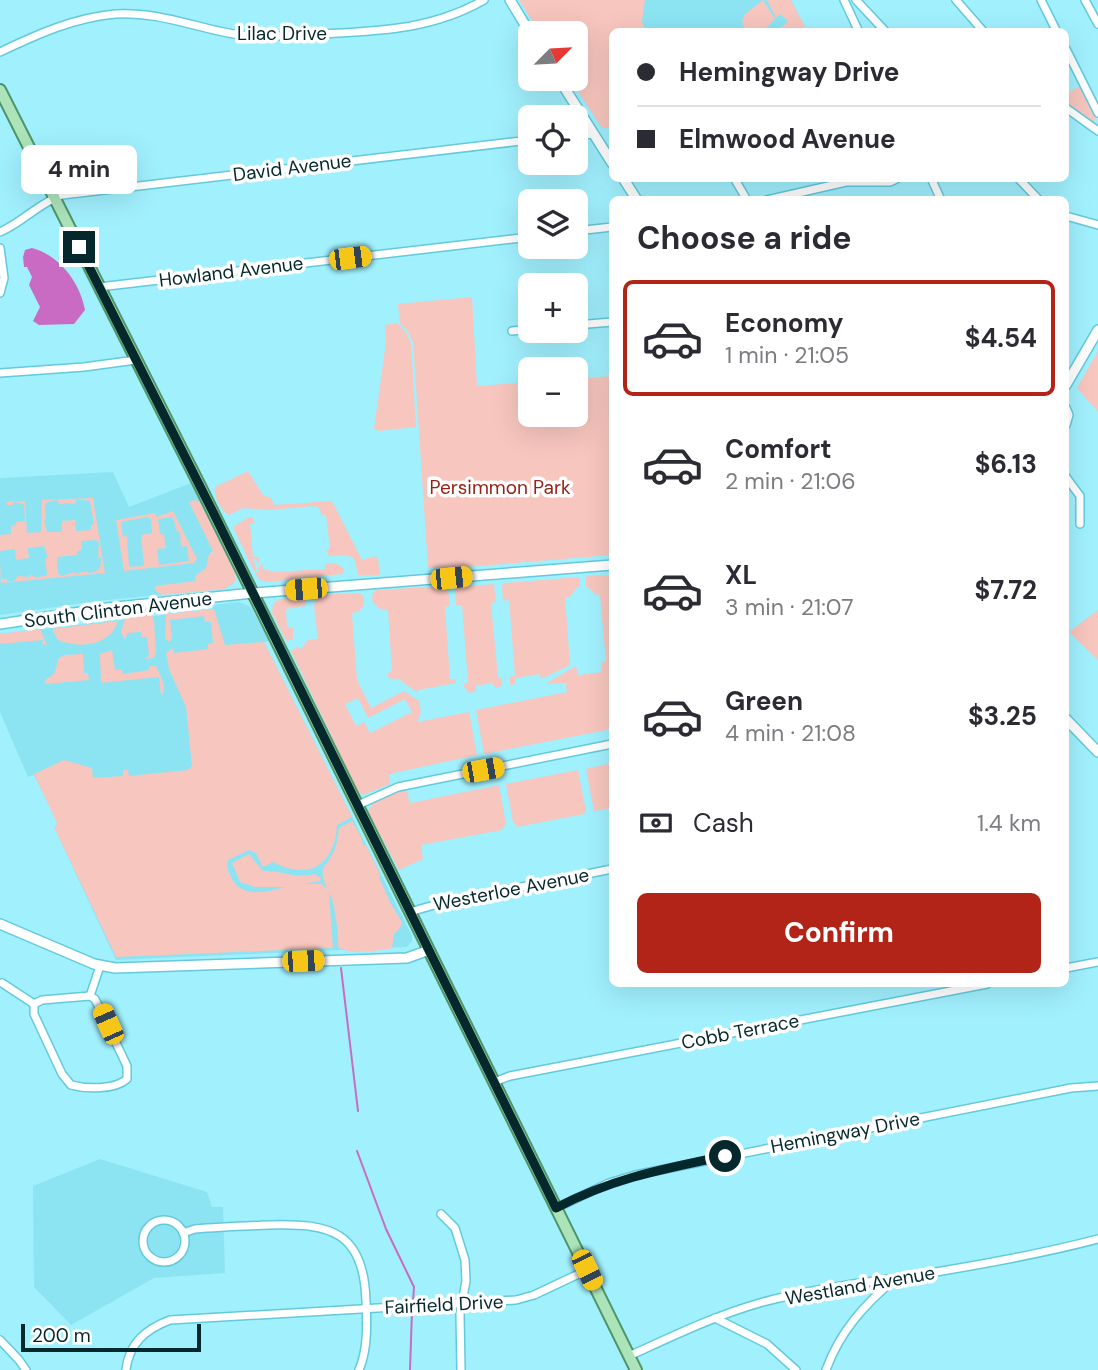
<!DOCTYPE html>
<html lang="en">
<head>
<meta charset="utf-8">
<style>
  body { margin:0; font-family:"DM Sans",sans-serif; background:#f2f2f3; color:#2b2b33; height:100vh; display:flex; flex-direction:column; font-size:26px; white-space:nowrap }
  * { box-sizing:border-box; margin:0 }
  p { font-size:23px; color:#7c7c81 }
  .icon { flex:none; width:38px; height:38px; fill:none; stroke:currentColor; stroke-width:2; stroke-linecap:round; stroke-linejoin:round }
  .map { position:relative; flex:1; overflow:hidden }
  .sheet { position:absolute; left:609px; top:196px; width:460px; height:791px; display:flex; flex-direction:column; background:#fff; border-radius:10px; box-shadow:0 7px 28px #0002 }
  .sheet>* { flex:none }
  .hud { position:absolute; left:609px; top:28px; width:460px; height:154px; border-radius:10px; box-shadow:0 7px 28px #0002; display:grid; align-content:center; height:154px; padding:0 28px; background:#fff }
  .needle { width:46px; rotate:66deg }
  .fabs { position:absolute; left:518px; top:21px; display:grid; gap:14px }
  .fabs a { display:grid; place-items:center; width:70px; height:70px; border-radius:10px; background:#fff; box-shadow:0 7px 28px #0002; font-size:35px }
  .scale { position:absolute; left:21px; bottom:18px; width:180px; box-sizing:border-box; padding-left:7px; border:4px solid #05282d; border-top:0; font-size:19px; line-height:24px; white-space:nowrap; color:#05282d; -webkit-text-stroke:5px #fff; paint-order:stroke }
  .end { position:absolute; width:32px; height:32px; margin:-16px; border:9px solid #05282d; background:#fff; box-shadow:0 0 0 4px #fff }
  .from { border-radius:50% }
  .bubble { position:absolute; height:49px; border-radius:10px; background:#fff; box-shadow:0 7px 28px #0002; font-size:23px; font-weight:700; line-height:49px; text-align:center }
  .car { position:absolute; width:21px; height:42px; margin:-21px -10px; border-radius:9px; box-shadow:0 0 5px 2px #0007; background:linear-gradient(#f5c518 24%,#345 0 40%,#f5c518 0 76%,#345 0 86%,#f5c518 0) }
  .hud b { display:flex; align-items:center; gap:24px; height:66px; font-size:26px }
  .hud b+b { border-top:2px solid #e1e1e2 }
  .hud i { width:18px; height:18px; background:#2b2b33 }
  ul { padding:0; list-style:none }
  li { display:flex; align-items:center; gap:21px; height:116px; margin:0 14px 10px; padding:0 14px; border:4px solid transparent; border-radius:10px }
  li div { flex:1 }
  li b { display:block; font-size:26px }
  li em { font-style:normal; font-weight:700 }
  li.on { border-color:#b22417 }
  li>.icon { width:63px; height:63px; stroke-width:1.5 }
  h2 { padding:0 28px; font-size:32px; line-height:84px }
  .pay { display:flex; align-items:center; gap:18px; height:77px; padding:0 28px; font-size:26px }
  .pay p { margin-inline-start:auto }
  .action { display:flex; gap:14px; margin-top:auto; padding:14px 28px }
  .action a { flex:1; height:80px; border-radius:10px; background:#b22417; color:#fff; font-size:28px; font-weight:700; line-height:80px; text-align:center }
  .map>svg:first-child { display:block }
  .built { fill:#8ce4f3 }
  .green { fill:#f7c6be; fill-rule:evenodd }
  .water { fill:#c96bc2 }
  .lines { fill:none; stroke-linecap:round; stroke-linejoin:round }
  .stream { stroke:#c96bc2; stroke-width:2 }
  .minor-casing { stroke:#62cadc; stroke-width:10 }
  .tertiary-casing { stroke:#62cadc; stroke-width:12 }
  .primary-casing { stroke:#4e9669; stroke-width:14 }
  .minor { stroke:#fff; stroke-width:7 }
  .tertiary { stroke:#fff; stroke-width:9 }
  .primary { stroke:#ace3b9; stroke-width:10 }
  .route { stroke:#05282d; stroke-width:9 }
  .labels { text-anchor:middle; stroke-width:7; stroke-linejoin:round; paint-order:stroke }
  .street-label { font-size:19px; fill:#05282d; stroke:#fff }
  .park-label { font-size:19px; fill:#952216; stroke:#fff }
</style>
</head>
<body>
<div class="map">
<svg width="1098" height="1370" viewBox="0 0 1098 1370">
  <rect width="100%" height="100%" fill="#a1f0fe"/>
  <g class="built">
    <path d="M519 0H791L805 27 799 32H612V127L602 128 570 79H576V33H540Z"/>
    <path d="M113 472 129 507 191 483 235 573 233 584 224 589 97 601 0 615V478Z"/>
    <path d="M239 602 251 607 269 641 264 642 412 936V941L407 947 116 960 54 827 58 824 34 775 28 777 0 712V634L213 609 212 605Z"/>
    <path d="M100 1159 207 1192 212 1207H223L225 1273 154 1278 71 1325 34 1287 33 1186Z"/>
  </g>
  <g class="green">
    <path d="M519 0H645L642 21 645 31 612 32V127L602 128 570 79H576V33H540Z"/>
    <path d="M763 0 775 19 763 31H746L742 22 745 14Z"/>
    <path d="M767 0H791L805 27 799 31H778L788 21 780 14 776 18Z"/>
    <path d="M1080 86 1096 118 1093 122 1066 103V94Z"/>
    <path d="M472 297 477 386 530 382V415H576V379L612 376V555L442 569 428 567 413 342 407 330 400 324 398 304Z"/>
    <path d="M397 323 406 332 411 343 416 427 380 431 374 429 386 342 385 325Z"/>
    <path d="M1098 351V412L1077 388Z"/>
    <path d="M248 471 263 495 271 498 274 505 332 501 362 560 376 556 378 559 380 575H358L354 558 345 555 329 556 326 550 330 549 326 515H322L319 508 315 506 268 510 243 508 229 515C221 511 213 495 215 487Z"/>
    <path d="M93 498 105 573 1 583 0 563 2 579H7V581H14L18 576 29 577V574C38 579 37 577 47 575L45 558H48L44 546 28 548 29 558 16 560 15 549 0 551V535L11 534V526L16 525V522L25 521 24 504 13 502V505H7L6 502H0L25 501 27 533 41 532 42 500ZM76 499 90 501 94 524 91 525V530L76 531 75 520 62 521V532H47L44 520 46 519 45 503 56 500 61 505 64 503 75 504ZM96 540 99 543 98 558H101C102 569 98 572 88 573L87 571 75 574V572L62 576 58 573 57 557 77 555V551L82 550 81 541Z"/>
    <path d="M194 500 200 502 235 573V582L224 589 162 595 155 590V586L196 581 195 576 206 568 209 554 213 551 189 502Z"/>
    <path d="M173 511 197 559 194 563 124 571 116 520 155 513 157 517ZM147 517 151 519 152 533 141 535 144 566 129 567 127 536 123 537 121 522ZM173 517 177 532H180L181 547 187 546 189 561 159 565 157 549 166 548 164 534H160L158 519Z"/>
    <path d="M249 517 253 518 255 523 250 524 253 557H259V565L256 559 253 560 257 569 254 571 233 527Z"/>
    <path d="M336 563 344 569 343 574 267 582 259 579 255 573 259 571 258 567 264 564 262 569 276 572 325 569V564Z"/>
    <path d="M612 575V729L484 754 476 710 567 692 566 683 545 684 576 666 578 675 602 672 601 663 606 661 600 595 595 594 586 586V578L587 576Z"/>
    <path d="M579 577 580 587H577L570 597H565L570 665 541 679 540 674 515 678V684L510 685V677L515 675 509 600 503 601 502 585 505 583Z"/>
    <path d="M494 584 496 602 491 603 498 677H501L502 686 495 688 493 683 475 686 476 691 469 693 463 685 468 682 462 605H456L455 587Z"/>
    <path d="M445 586 448 591 450 606 445 607 450 679H455L456 683 418 690V693L397 678 394 680 388 677V673L392 671 388 610H382L373 603 372 596 375 590Z"/>
    <path d="M360 593 364 597V605L358 612 352 613 357 680 371 708 404 691 419 701 421 712 417 722 469 712 477 755 389 774 390 784 363 795 358 792 291 651 297 647 301 649 308 640 318 639 314 607 316 595ZM358 698 368 718 405 699 412 712 370 733 364 722 356 726 345 704Z"/>
    <path d="M304 597 306 599 305 606 286 609 287 627 293 628V639L286 641 272 613 273 604 279 599Z"/>
    <path d="M214 609 225 645 264 642 352 817 337 825C335 865 309 881 273 862L263 867 256 853 249 850 228 860C227 867 227 870 231 877 241 899 266 892 286 887H255L240 882 232 863 249 854 263 871C282 870 293 879 315 874L321 878 320 881 303 884H322L327 889C318 863 324 872 334 851 337 844 338 836 339 828L352 821 362 838 363 846 366 845 381 876 379 877 391 904 402 922 400 928 394 934 392 948C378 951 349 955 338 947 339 934 335 903 329 892L333 948 116 957 54 827 58 825 34 774 64 760 92 768 93 778 123 776V770H128L129 776 188 770 192 766 186 707 169 669 166 653 173 648 174 653 208 649V644L213 643 211 622H205L204 616 170 620 172 639 169 642 165 638 166 617V614Z"/>
    <path d="M1098 610V660L1069 632Z"/>
    <path d="M146 612 152 615 154 620 156 652 154 658 144 659 149 656 147 637H142L141 632 127 633 126 639 123 637 121 632 126 615Z"/>
    <path d="M118 621C110 646 79 649 58 640L52 629Z"/>
    <path d="M40 629 47 645 42 644 43 640 0 644V634Z"/>
    <path d="M112 650 115 670H122L123 674 149 670V666H156L164 684 163 694 161 695 159 677 101 683 100 654Z"/>
    <path d="M83 654 84 673H88L89 680 45 684V680L54 674 59 658 65 655Z"/>
    <path d="M612 763V808L594 811 586 769Z"/>
    <path d="M578 770 586 811 584 814 517 827 513 822 506 784Z"/>
    <path d="M499 785 506 824 502 830 421 845 423 859 399 870 368 812 373 802 400 788 407 792 410 803Z"/>
  </g>
  <path class="water" d="M32 248C59 255 80 282 85 310L74 324 39 325 33 321 40 307 29 285 32 277 27 267H24L23 257 25 250Z"/>
  <g class="lines">
    <g class="stream">
      <path d="M341 968 358 1111"/>
      <path d="M357 1151 386 1229 414 1287 413 1301"/>
      <path d="M410 1370 412 1311"/>
    </g>
    <defs>
      <g id="minor">
        <path d="M844 0 859 32"/>
        <path d="M856 0 886 32"/>
        <path d="M956 0 984 32"/>
        <path d="M1041 0 1057 32"/>
        <path d="M1085 0 1098 24"/>
        <path d="M1066 49 1098 113"/>
        <path d="M0 52C38 34 73 18 115 14 159 11 198 29 240 35 267 38 293 35 320 34 378 31 432 30 484 0"/>
        <path d="M1066 108 1098 131"/>
        <path d="M576 136 593 134"/>
        <path d="M734 178 747 200"/>
        <path d="M931 178 941 200"/>
        <path d="M1018 178 1039 200"/>
        <path d="M767 200 846 182H890L898 178"/>
        <path d="M1066 216 1098 225"/>
        <path d="M576 231 612 227"/>
        <path d="M0 232C23 222 39 203 62 195L530 140"/>
        <path d="M0 248 4 278 0 293"/>
        <path d="M99 287 530 237"/>
        <path d="M576 325 612 322"/>
        <path d="M512 331 530 329"/>
        <path d="M0 373 84 367 136 360"/>
        <path d="M1066 408 1069 415 1066 425"/>
        <path d="M1066 477 1080 496V524"/>
        <path d="M358 805 398 787 612 744"/>
        <path d="M410 912 441 903 612 869"/>
        <path d="M1066 968 1098 962"/>
        <path d="M2 983 34 1004V1014L62 1074 71 1085C86 1089 115 1090 127 1079V1066L95 999 90 996 42 1000 34 1004"/>
        <path d="M90 996 100 966"/>
        <path d="M494 1082 510 1076 987 984"/>
        <path d="M556 1208 609 1183 635 1175 1071 1088 1098 1086"/>
        <path d="M441 1214 455 1228 465 1260 466 1281 460 1314 461 1370"/>
        <circle cx="164" cy="1241" r="21"/>
        <path d="M183 1233 195 1229C220 1227 245 1226 270 1225 331 1223 364 1232 366 1301 367 1324 368 1349 359 1370"/>
        <path d="M715 1318 767 1344 796 1370"/>
        <path d="M0 1340 19 1360 26 1370"/>
        <path d="M629 1356C673 1336 716 1315 763 1302 820 1287 878 1281 936 1272 990 1263 1045 1253 1098 1239"/>
        <path d="M126 1370C129 1343 146 1329 170 1320L516 1300 534 1295 587 1270"/>
        <path d="M826 1370C840 1331 865 1304 896 1278"/>
      </g>
      <g id="tertiary">
        <path d="M510 0 530 33"/>
        <path d="M559 79 612 163"/>
        <path d="M623 178 637 200"/>
        <path d="M1066 385 1098 330"/>
        <path d="M0 624 107 608 253 593 612 565"/>
        <path d="M1066 719 1098 752"/>
        <path d="M0 924 94 964 115 968 407 958 429 950"/>
      </g>
      <path id="primary" d="M0 90 200 486 636 1370"/>
    </defs>
    <use href="#minor" class="minor-casing"/>
    <use href="#tertiary" class="tertiary-casing"/>
    <use href="#primary" class="primary-casing"/>
    <use href="#minor" class="minor"/>
    <use href="#tertiary" class="tertiary"/>
    <use href="#primary" class="primary"/>
  </g>
  <g class="lines">
    <path class="route" d="M79 247 213 512 556 1208C613 1178 663 1169 725 1156"/>
  </g>
  <g class="labels">
    <g class="street-label">
      <text x="282" y="40">Lilac Drive</text>
      <text transform="translate(292 167) rotate(-7)" y="7">David Avenue</text>
      <text transform="translate(231 271) rotate(-7)" y="7">Howland Avenue</text>
      <text transform="translate(118 609) rotate(-7)" y="7">South Clinton Avenue</text>
      <text transform="translate(511 889) rotate(-11)" y="7">Westerloe Avenue</text>
      <text transform="translate(740 1031) rotate(-11)" y="7">Cobb Terrace</text>
      <text transform="translate(845 1132) rotate(-11)" y="7">Hemingway Drive</text>
      <text transform="translate(860 1285) rotate(-10)" y="7">Westland Avenue</text>
      <text transform="translate(444 1304) rotate(-3)" y="7">Fairfield Drive</text>
    </g>
    <g class="park-label">
      <text x="500" y="494">Persimmon Park</text>
    </g>
  </g>
</svg>
<div class="fabs">
<a><svg class="needle" viewBox="-14 -14 28 28"><path d="M0-13l5 13h-10z" fill="#e53935"/><path d="M0 13l5-13h-10z" fill="#7c7c81"/></svg></a>
<a><svg class="icon" aria-label="locate" viewBox="0 0 24 24"><circle cx="12" cy="12" r="6"/><path d="M12 2v4M12 18v4M2 12h4M18 12h4"/></svg></a>
<a><svg class="icon" aria-label="layers" viewBox="0 0 24 24"><path d="M12 4l9 5-9 5-9-5zM3 14l9 5 9-5"/></svg></a>
<a>+</a>
<a>−</a>
</div>
<div class="scale">200 m</div>
<i class="end from" style="left:725px;top:1156px"></i>
<i class="end" style="left:79px;top:247px"></i>
<div class="bubble" style="left:21px;top:145px;width:116px">4 min</div>
<i class="car" style="left:350px;top:258px;rotate:83deg"></i>
<i class="car" style="left:451px;top:578px;rotate:84deg"></i>
<i class="car" style="left:306px;top:589px;rotate:265deg"></i>
<i class="car" style="left:483px;top:770px;rotate:80deg"></i>
<i class="car" style="left:303px;top:961px;rotate:88deg"></i>
<i class="car" style="left:108px;top:1024px;rotate:336deg"></i>
<i class="car" style="left:587px;top:1270px;rotate:154deg"></i>
<div class="hud">
<b><i class="from"></i>Hemingway Drive</b>
<b><i></i>Elmwood Avenue</b>
</div>
<section class="sheet">
<h2>Choose a ride</h2>
<ul>
<li class="on"><svg class="icon" aria-label="car" viewBox="0 0 24 24"><path d="M5 17H2v-5l4-1 3-4h7l3 4 3 1v5h-3M9 17h6M6 11h13"/><circle cx="7" cy="17" r="2"/><circle cx="17" cy="17" r="2"/></svg><div><b>Economy</b><p>1 min · 21:05</p></div><em>$4.54</em></li>
<li><svg class="icon" aria-label="car" viewBox="0 0 24 24"><path d="M5 17H2v-5l4-1 3-4h7l3 4 3 1v5h-3M9 17h6M6 11h13"/><circle cx="7" cy="17" r="2"/><circle cx="17" cy="17" r="2"/></svg><div><b>Comfort</b><p>2 min · 21:06</p></div><em>$6.13</em></li>
<li><svg class="icon" aria-label="car" viewBox="0 0 24 24"><path d="M5 17H2v-5l4-1 3-4h7l3 4 3 1v5h-3M9 17h6M6 11h13"/><circle cx="7" cy="17" r="2"/><circle cx="17" cy="17" r="2"/></svg><div><b>XL</b><p>3 min · 21:07</p></div><em>$7.72</em></li>
<li><svg class="icon" aria-label="car" viewBox="0 0 24 24"><path d="M5 17H2v-5l4-1 3-4h7l3 4 3 1v5h-3M9 17h6M6 11h13"/><circle cx="7" cy="17" r="2"/><circle cx="17" cy="17" r="2"/></svg><div><b>Green</b><p>4 min · 21:08</p></div><em>$3.25</em></li>
</ul>
<div class="pay"><svg class="icon" aria-label="cash" viewBox="0 0 24 24"><path d="M3 7h18v10H3z"/><circle cx="12" cy="12" r="2"/></svg>Cash<p>1.4 km</p></div>
<div class="action"><a>Confirm</a></div>
</section>
</div>
</body>
</html>
